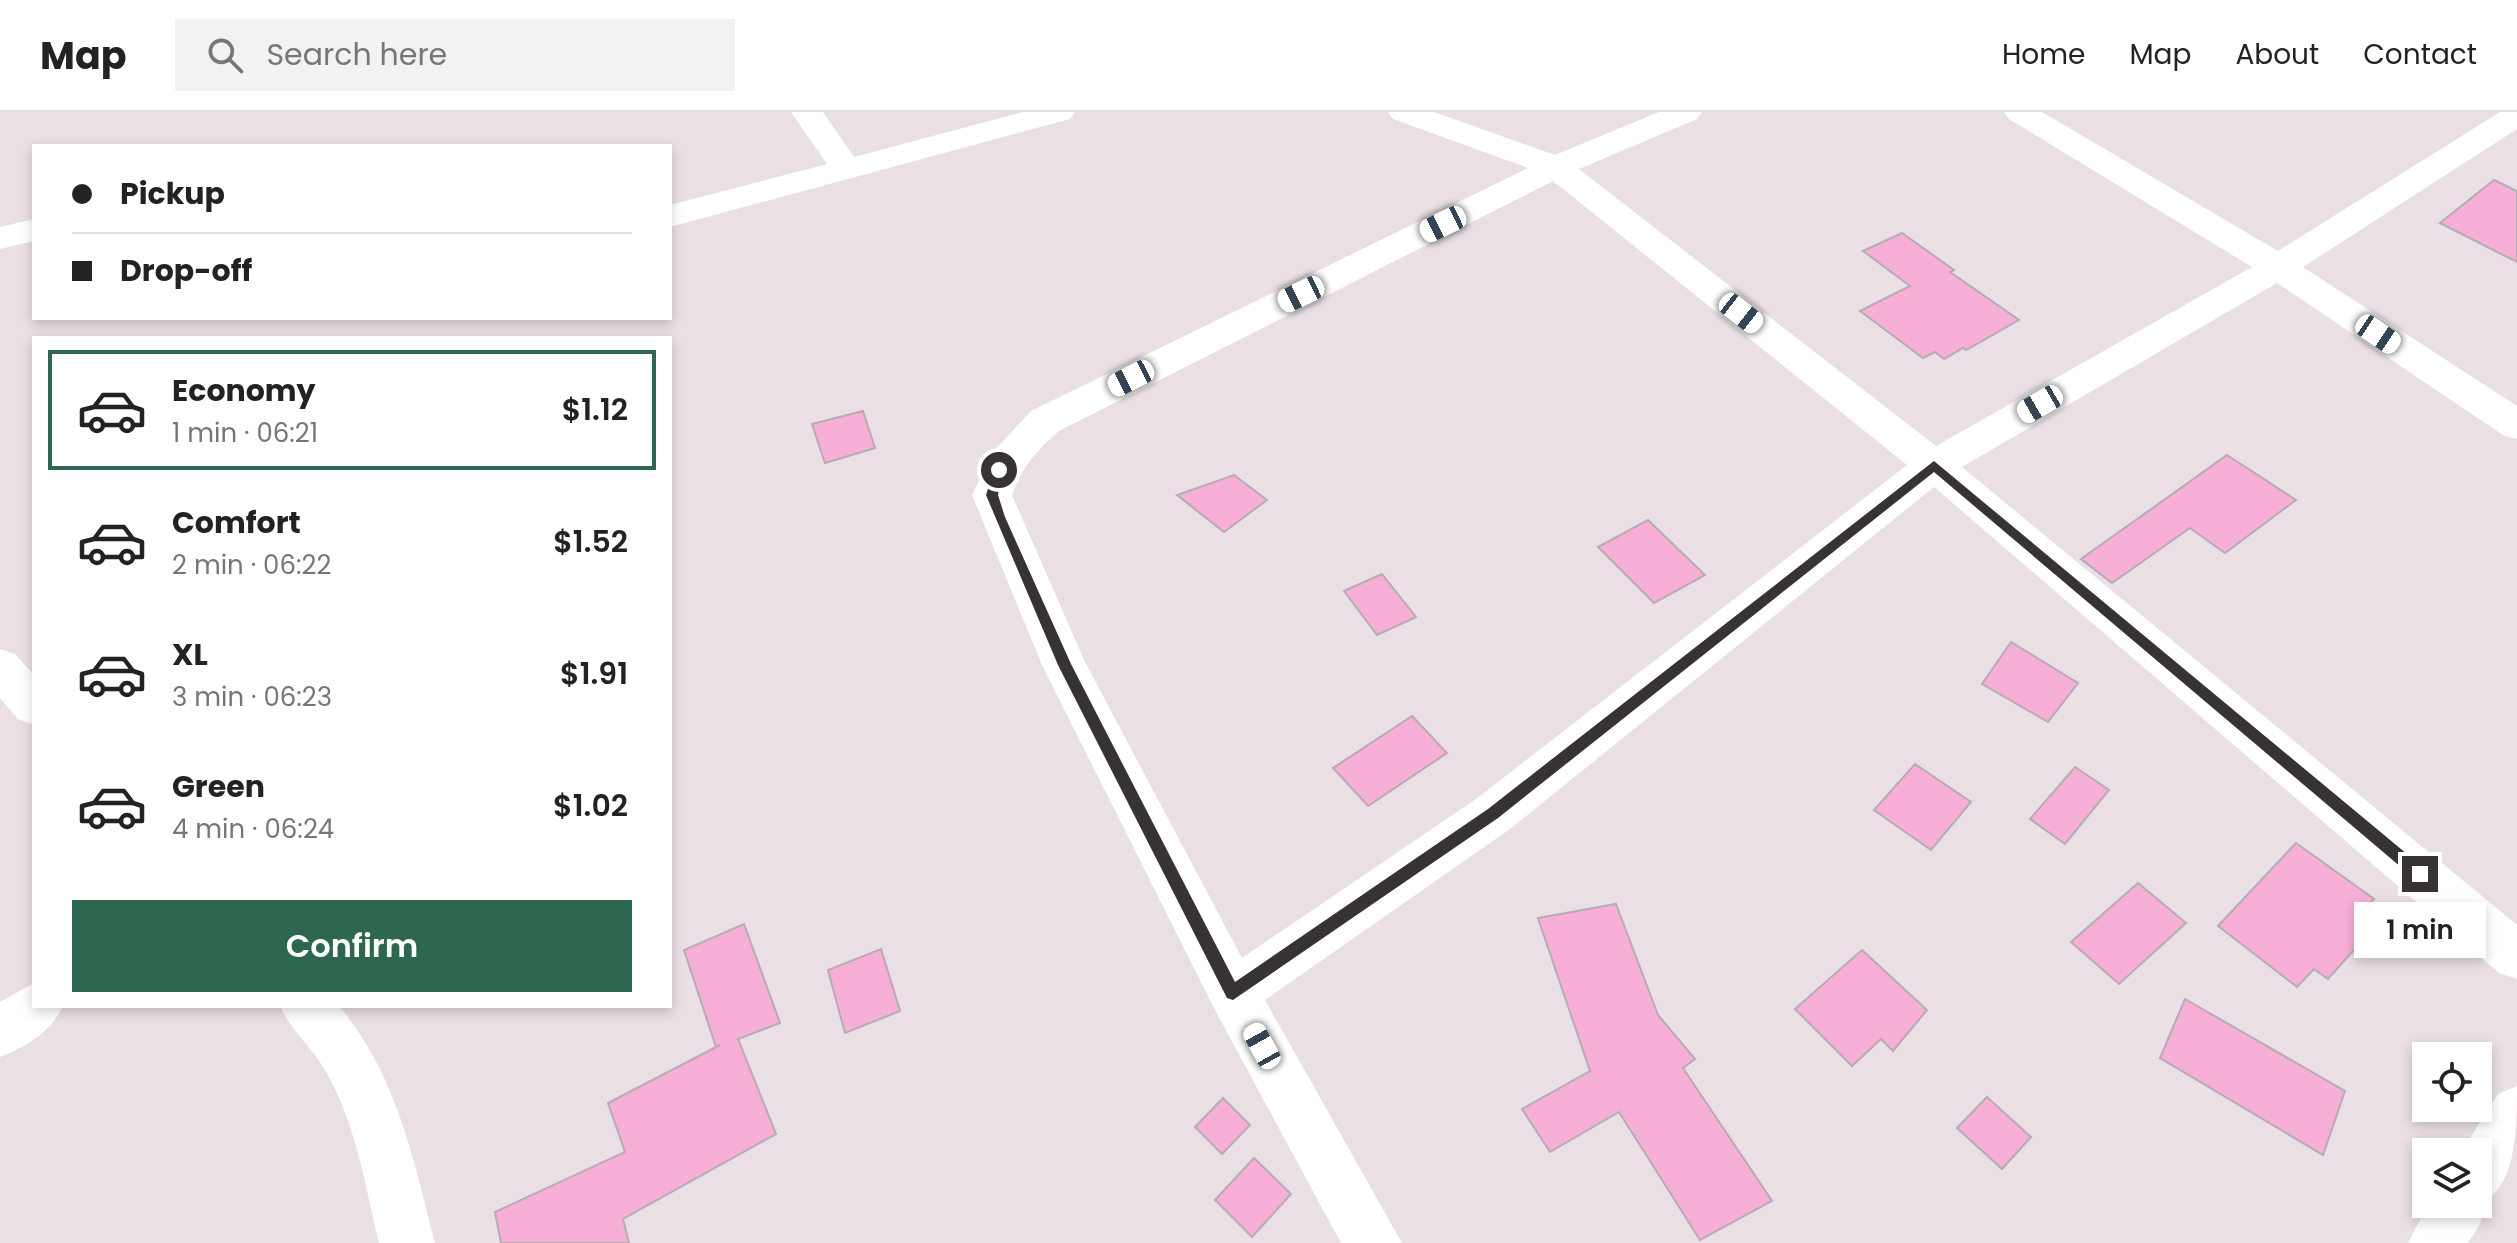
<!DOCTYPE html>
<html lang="en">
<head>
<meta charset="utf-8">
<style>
  body { margin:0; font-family:Poppins,sans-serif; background:#f2f2f2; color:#222; height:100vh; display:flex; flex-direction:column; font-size:30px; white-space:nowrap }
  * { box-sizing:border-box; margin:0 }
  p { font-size:26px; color:#767676 }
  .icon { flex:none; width:44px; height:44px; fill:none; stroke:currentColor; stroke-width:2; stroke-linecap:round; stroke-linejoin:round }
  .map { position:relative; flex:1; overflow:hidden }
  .panel { position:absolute; left:32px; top:224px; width:640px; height:672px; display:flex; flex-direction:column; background:#fff; border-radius:0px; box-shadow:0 4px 12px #0003 }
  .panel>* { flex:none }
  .guide { position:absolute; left:32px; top:32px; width:640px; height:176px; border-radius:0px; box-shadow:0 4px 12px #0003; display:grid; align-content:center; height:176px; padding:0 40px; background:#fff }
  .fabs { position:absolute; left:2412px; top:930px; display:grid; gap:16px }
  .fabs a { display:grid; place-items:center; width:80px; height:80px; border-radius:0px; background:#fff; box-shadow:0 4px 12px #0003; font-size:40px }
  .end { position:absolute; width:36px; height:36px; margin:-18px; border:10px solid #373335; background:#fff; box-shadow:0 0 0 4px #fff }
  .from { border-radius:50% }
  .bubble { position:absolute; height:56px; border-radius:0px; background:#fff; box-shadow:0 4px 12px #0003; font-size:26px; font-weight:600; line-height:56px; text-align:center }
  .car { position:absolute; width:24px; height:48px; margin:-24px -12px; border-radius:10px; box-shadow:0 0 6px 2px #0007; background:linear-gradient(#fff 24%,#345 0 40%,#fff 0 76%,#345 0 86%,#fff 0) }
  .guide b { display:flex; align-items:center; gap:28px; height:76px; font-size:30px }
  .guide b+b { border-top:2px solid #e0e0e0 }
  .guide i { width:20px; height:20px; background:#222 }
  ul { padding:14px 0 0; list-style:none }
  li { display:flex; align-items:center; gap:24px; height:120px; margin:0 16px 12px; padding:0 24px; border:4px solid transparent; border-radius:0px }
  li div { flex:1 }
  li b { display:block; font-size:30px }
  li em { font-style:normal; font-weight:600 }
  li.active { border-color:#2d674f }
  li>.icon { width:72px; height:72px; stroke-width:1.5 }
  .button { display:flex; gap:16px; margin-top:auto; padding:16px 40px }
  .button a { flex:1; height:92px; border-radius:0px; background:#2d674f; color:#fff; font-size:32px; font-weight:600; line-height:92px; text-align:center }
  header { display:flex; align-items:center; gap:48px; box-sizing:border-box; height:112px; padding:0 40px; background:#fff; border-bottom:2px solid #e0e0e0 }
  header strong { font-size:38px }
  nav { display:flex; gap:44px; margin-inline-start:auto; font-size:28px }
  .search { width:560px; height:72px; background:#f2f2f2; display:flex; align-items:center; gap:20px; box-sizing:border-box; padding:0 28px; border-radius:0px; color:#767676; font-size:30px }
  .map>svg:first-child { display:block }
  .building { fill:#f7afd8; stroke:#b6acb1; stroke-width:2 }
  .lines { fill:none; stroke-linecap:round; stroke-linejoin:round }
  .minor { fill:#fff; fill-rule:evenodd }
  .route { fill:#373335 }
</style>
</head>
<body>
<header>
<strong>Map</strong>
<div class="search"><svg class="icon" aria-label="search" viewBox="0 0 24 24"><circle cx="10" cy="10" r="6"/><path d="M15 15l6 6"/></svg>Search here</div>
<nav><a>Home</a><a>Map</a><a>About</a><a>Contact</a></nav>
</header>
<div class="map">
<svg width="2517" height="1131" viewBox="0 0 2517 1131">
  <rect width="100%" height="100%" fill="#e9dfe4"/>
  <g class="building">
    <path d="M2494 68 2517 79V150L2440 111Z"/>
    <path d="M1902 121 1954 158 1950 160 2019 208 1966 238 1963 236 1944 247 1935 240 1923 246 1860 199 1910 174 1863 139Z"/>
    <path d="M863 299 875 336 825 351 812 312Z"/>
    <path d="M2227 343 2296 388 2225 441 2190 416 2112 471 2081 447Z"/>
    <path d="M1234 363 1267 388 1224 420 1177 383Z"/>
    <path d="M1648 408 1705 463 1654 491 1598 435Z"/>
    <path d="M1382 462 1416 505 1377 523 1344 479Z"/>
    <path d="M2011 530 2078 571 2048 610 1982 572Z"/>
    <path d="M1412 604 1447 641 1368 694 1333 656Z"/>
    <path d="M1915 652 1971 690 1931 738 1874 698Z"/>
    <path d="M2075 655 2109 678 2065 732 2030 707Z"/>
    <path d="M2296 731 2374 787 2355 808 2370 820 2328 867 2314 857 2297 875 2218 814Z"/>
    <path d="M2138 771 2186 811 2119 872 2071 830Z"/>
    <path d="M1616 792 1658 903 1695 947 1683 956 1772 1089 1700 1128 1619 1000 1550 1040 1522 997 1590 959 1538 806Z"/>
    <path d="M744 812 780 911 738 927 776 1022 623 1107 629 1131H501L495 1100 625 1040 608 991 720 933 716 935 684 838Z"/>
    <path d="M881 837 900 899 845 921 828 858Z"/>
    <path d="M1862 838 1927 898 1893 939 1881 927 1852 954 1795 897Z"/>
    <path d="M2185 887 2345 979 2323 1043 2160 946Z"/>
    <path d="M1987 985 2031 1025 2002 1057 1957 1016Z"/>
    <path d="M1223 986 1250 1013 1222 1042 1195 1015Z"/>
    <path d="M1254 1046 1291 1082 1252 1125 1215 1088Z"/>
  </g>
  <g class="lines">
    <g class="minor">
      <path d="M791 0H823L854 45 1023 0H1075L1070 7 670 115V93L827 52Z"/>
      <path d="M1388 0H1434L1555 43 1659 0H1702L1697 7 1579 57 1936 334 2252 155 2009 7 2004 0H2042L2278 139 2500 0H2517V17L2303 155 2517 294V327L2503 323 2277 171 1962 355 2517 813V867L2499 861 1934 375 1510 717 1265 888 1402 1131H1341L1215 898 1042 553 972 383 992 341 1031 299 1528 56 1393 7ZM1553 69 1907 353 1476 687 1242 846 1085 550 1012 383C1021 356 1037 338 1059 319Z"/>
      <path d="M34 107V129L0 137V115Z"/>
      <path d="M0 537 15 542 34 563V613L18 607 0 586Z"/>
      <path d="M34 871V894H63C51 920 26 935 0 945V890Z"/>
      <path d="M280 894H339C397 963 413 1046 435 1131H379C365 1073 356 1012 326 960 313 936 291 919 280 894Z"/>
      <path d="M2517 974C2517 1011 2517 1071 2486 1088L2480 1112 2468 1131H2408L2428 1092H2478V1040H2461L2498 982Z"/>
    </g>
  </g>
  <path class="route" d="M1934 349 2425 757V767H2415L1934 360 1498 706 1233 888 1227 886 1058 553 986 383 995 355H1003L998 383 1005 405 1071 552 1235 870 1488 697Z"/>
</svg>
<div class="fabs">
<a><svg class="icon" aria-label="locate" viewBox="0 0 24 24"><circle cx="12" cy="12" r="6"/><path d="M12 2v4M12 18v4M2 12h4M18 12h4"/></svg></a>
<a><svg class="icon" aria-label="layers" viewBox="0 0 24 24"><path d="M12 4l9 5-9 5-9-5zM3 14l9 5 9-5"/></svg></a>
</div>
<i class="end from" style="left:999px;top:358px"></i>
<i class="end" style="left:2420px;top:762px"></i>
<div class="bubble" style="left:2354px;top:790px;width:132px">1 min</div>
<i class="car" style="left:1443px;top:112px;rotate:244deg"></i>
<i class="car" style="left:1301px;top:182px;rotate:244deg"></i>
<i class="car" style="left:1741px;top:201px;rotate:128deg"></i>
<i class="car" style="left:2378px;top:222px;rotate:124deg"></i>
<i class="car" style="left:1131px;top:266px;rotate:243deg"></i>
<i class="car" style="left:2040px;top:292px;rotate:240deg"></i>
<i class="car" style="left:1262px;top:934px;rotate:331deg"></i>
<div class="guide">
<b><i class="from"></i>Pickup</b>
<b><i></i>Drop-off</b>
</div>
<section class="panel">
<ul>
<li class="active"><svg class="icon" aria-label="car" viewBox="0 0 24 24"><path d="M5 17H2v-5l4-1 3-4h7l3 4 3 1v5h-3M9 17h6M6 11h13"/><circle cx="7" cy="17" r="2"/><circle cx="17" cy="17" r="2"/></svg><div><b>Economy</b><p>1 min · 06:21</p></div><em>$1.12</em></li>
<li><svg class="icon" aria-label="car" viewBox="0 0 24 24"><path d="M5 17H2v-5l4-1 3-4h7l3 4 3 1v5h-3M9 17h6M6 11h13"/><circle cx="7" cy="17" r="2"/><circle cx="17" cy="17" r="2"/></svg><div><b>Comfort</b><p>2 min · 06:22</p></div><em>$1.52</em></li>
<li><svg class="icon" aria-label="car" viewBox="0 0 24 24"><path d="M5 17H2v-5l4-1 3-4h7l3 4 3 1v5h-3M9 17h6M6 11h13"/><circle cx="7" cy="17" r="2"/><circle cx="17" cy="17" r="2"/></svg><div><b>XL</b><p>3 min · 06:23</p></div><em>$1.91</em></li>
<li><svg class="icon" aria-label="car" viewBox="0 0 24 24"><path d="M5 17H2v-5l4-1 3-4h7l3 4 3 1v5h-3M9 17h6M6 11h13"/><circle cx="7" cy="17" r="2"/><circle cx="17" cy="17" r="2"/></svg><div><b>Green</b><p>4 min · 06:24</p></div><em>$1.02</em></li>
</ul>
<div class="button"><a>Confirm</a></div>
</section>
</div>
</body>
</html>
